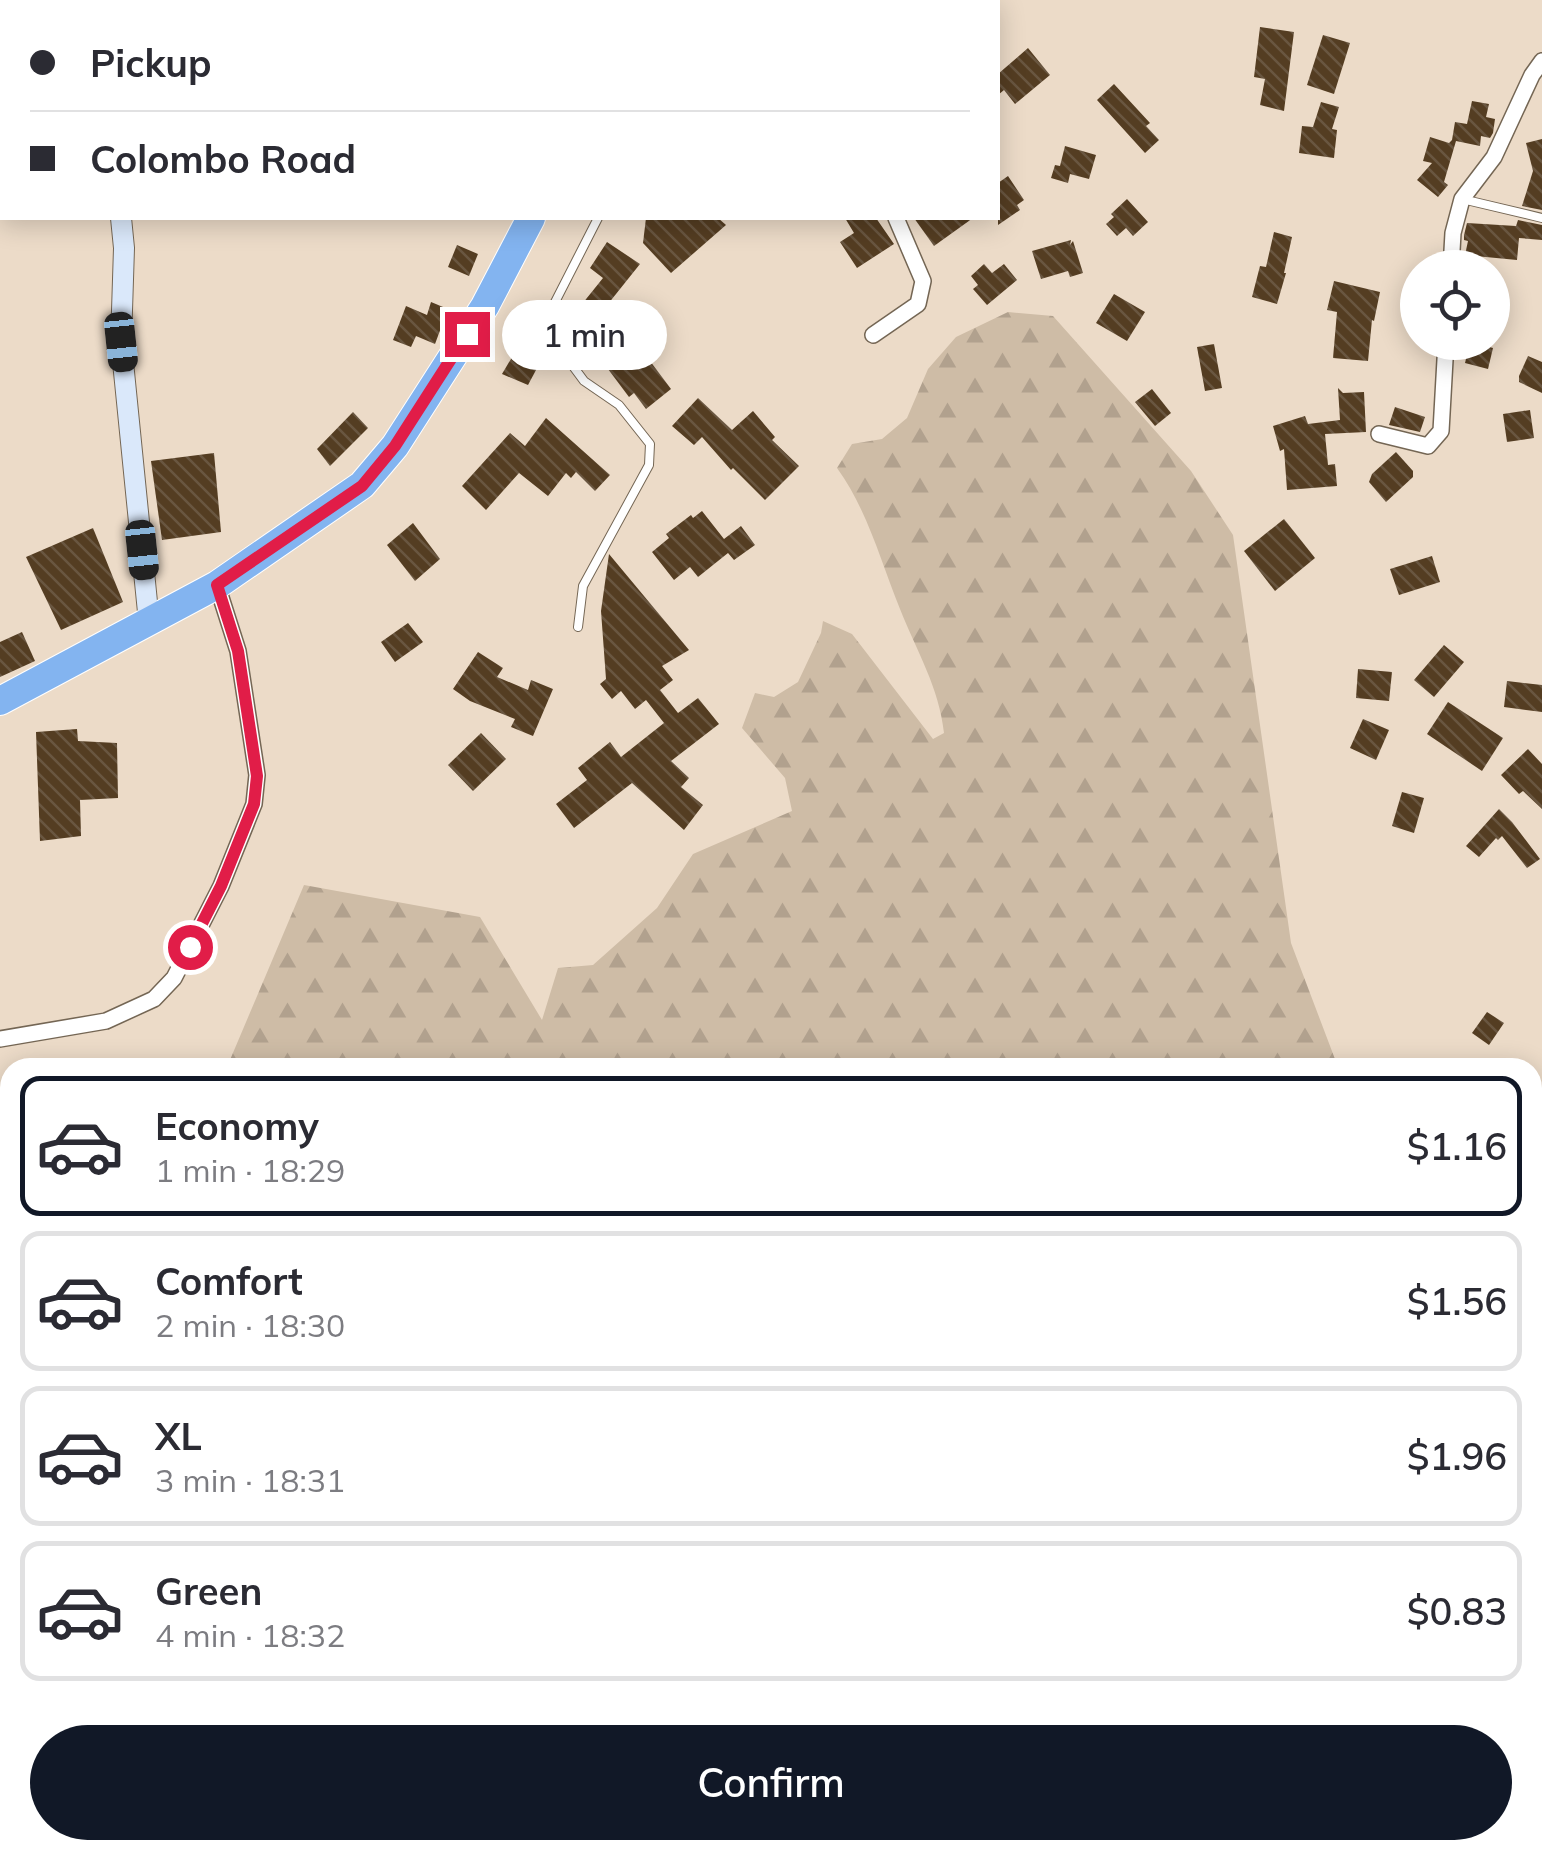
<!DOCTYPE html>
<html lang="en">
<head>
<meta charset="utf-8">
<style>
  body { margin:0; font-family:Mulish,sans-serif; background:#f7f7f7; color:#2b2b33; height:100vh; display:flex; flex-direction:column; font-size:38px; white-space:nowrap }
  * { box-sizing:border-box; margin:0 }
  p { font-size:32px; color:#7c7c81 }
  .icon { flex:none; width:55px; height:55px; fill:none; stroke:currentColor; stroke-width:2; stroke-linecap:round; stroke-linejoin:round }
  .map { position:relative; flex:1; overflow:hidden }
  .panel { position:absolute; left:0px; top:1058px; width:1542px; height:802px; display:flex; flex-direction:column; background:#fff; border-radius:30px 30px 0 0; box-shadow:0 5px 25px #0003 }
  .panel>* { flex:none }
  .top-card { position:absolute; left:0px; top:0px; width:1000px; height:220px; box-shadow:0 5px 25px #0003; display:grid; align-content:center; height:220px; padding:0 30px; background:#fff }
  .fabs { position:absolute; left:1400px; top:250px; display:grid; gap:20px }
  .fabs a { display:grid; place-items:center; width:110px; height:110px; border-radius:50%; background:#fff; box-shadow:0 5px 25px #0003; font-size:50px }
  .end { position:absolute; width:45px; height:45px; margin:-22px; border:12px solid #e11d48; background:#fff; box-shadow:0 0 0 5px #fff }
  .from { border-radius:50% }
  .bubble { position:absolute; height:70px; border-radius:35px; background:#fff; box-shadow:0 5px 25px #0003; font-size:32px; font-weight:600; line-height:70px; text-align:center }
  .car { position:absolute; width:30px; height:60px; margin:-30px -15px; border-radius:12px; box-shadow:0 0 8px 2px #0007; background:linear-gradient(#222 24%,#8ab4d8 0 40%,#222 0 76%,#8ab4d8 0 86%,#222 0) }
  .top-card b { display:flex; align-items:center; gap:35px; height:95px; font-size:38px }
  .top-card b+b { border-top:2px solid #e1e1e2 }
  .top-card i { width:25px; height:25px; background:#2b2b33 }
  ul { padding:18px 0 0; list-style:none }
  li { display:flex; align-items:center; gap:30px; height:140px; margin:0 20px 15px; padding:0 10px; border:5px solid #e1e1e2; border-radius:20px }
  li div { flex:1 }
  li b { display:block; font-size:38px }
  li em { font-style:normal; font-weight:600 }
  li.active { border-color:#111827 }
  li>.icon { width:90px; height:90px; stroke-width:1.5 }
  .primary-button { display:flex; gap:20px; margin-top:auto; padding:20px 30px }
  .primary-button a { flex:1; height:115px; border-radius:60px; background:#111827; color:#fff; font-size:40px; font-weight:600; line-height:115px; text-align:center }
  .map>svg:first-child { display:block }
  .forest { fill:url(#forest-firs) }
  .building { fill:url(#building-back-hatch) }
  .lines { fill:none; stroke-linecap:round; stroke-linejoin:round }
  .lane-casing { stroke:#746654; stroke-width:10 }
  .street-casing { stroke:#746654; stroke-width:18 }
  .secondary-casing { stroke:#746654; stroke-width:22 }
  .highway-casing { stroke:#fff; stroke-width:30 }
  .lane { stroke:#fff; stroke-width:8 }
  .street { stroke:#fff; stroke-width:15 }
  .secondary { stroke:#dae8fa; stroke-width:20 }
  .highway { stroke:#83b4f0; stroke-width:28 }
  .route { stroke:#e11d48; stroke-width:12 }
</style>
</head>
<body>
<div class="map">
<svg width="1542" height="1858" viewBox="0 0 1542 1858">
  <defs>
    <pattern id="forest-firs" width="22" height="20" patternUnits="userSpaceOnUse" patternTransform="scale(2.5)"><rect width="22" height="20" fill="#cebca6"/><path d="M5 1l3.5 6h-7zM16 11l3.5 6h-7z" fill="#b1a18e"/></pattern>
    <pattern id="building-back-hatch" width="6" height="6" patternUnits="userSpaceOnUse" patternTransform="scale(2.5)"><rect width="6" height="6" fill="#543d22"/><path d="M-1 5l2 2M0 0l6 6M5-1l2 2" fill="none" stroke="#695640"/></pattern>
  </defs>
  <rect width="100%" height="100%" fill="#ecdbc8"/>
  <g class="forest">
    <path d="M1008 312 1053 316 1191 471 1233 535 1291 943 1338 1067H227L304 885 480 917 542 1020 558 968 593 965 657 908 693 854 792 811 785 778 742 728 755 693 774 697 798 682 821 633 823 621 852 634 933 739 944 733C939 687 917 652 900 609 881 562 867 509 837 468L852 444 882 439 907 418 928 369 956 337Z"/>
    <path d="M1542 1532V1858H1271L1268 1850H1532V1538Z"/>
    <path d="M288 1850H1185L1186 1858H290Z"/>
  </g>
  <g class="building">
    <path d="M1260 27 1294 32 1284 111 1260 105 1265 79 1254 77Z"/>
    <path d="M1323 35 1350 43 1334 94 1307 85Z"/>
    <path d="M1028 48 1050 75 1015 104 1004 90 998 95V74Z"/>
    <path d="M1114 84 1150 123 1146 126 1159 140 1145 153 1097 100Z"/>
    <path d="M1472 101 1489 104 1486 117 1495 119 1493 133 1490 138 1481 136 1480 146 1456 141 1444 182 1448 185 1438 197 1417 180 1432 163 1423 161 1430 137 1449 143 1452 140 1455 122 1467 124Z"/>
    <path d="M1321 102 1339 107 1332 129 1337 130 1334 158 1299 153 1302 126 1313 127Z"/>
    <path d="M1542 139V210L1522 206 1533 171 1526 143Z"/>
    <path d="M1065 146 1096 155 1089 179 1070 174 1068 183 1051 178 1055 165 1060 166Z"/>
    <path d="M1008 176 1024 200 1017 205 1020 210 998 225V183Z"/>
    <path d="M1127 199 1148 222 1133 236 1126 228 1117 236 1106 224 1114 217 1111 214Z"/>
    <path d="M646 218H718L726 225 671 273 643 243Z"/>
    <path d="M845 218H876L894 244 857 268 840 242 854 233Z"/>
    <path d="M914 218H973L934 246Z"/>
    <path d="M1518 220 1542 225V240L1519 238 1517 260 1465 255 1468 241 1464 240V235L1467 223 1516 226Z"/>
    <path d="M1274 232 1292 237 1284 273H1286L1277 304 1252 297 1260 266 1266 267Z"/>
    <path d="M1071 240 1070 245 1073 241 1083 273 1070 277 1068 271 1041 279 1032 251Z"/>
    <path d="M607 242 640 264 604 309 609 313 586 341 566 324 603 278 590 268Z"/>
    <path d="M457 245 478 254 469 276 448 267Z"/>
    <path d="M984 264 992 273 1004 264 1017 280 987 305 973 289 978 285 971 276Z"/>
    <path d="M1334 281 1380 292 1374 321 1372 320 1368 361 1333 358 1337 312 1327 310Z"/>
    <path d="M1114 294 1145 312 1127 341 1096 323Z"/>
    <path d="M431 302 448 309 435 344 416 336 411 347 393 340 406 306 427 315Z"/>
    <path d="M530 327 550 336 551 342 528 385 502 374Z"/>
    <path d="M632 337 671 389 646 409 634 393 629 397 602 361Z"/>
    <path d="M1470 342 1493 348 1488 369 1465 363Z"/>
    <path d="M1214 344 1222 388 1205 391 1197 347Z"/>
    <path d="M1528 356 1542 362V393L1519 382V376Z"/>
    <path d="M1338 388 1343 393 1364 392 1366 432 1325 434 1328 465 1335 464 1337 486 1287 490 1284 449 1280 451 1273 426 1305 416 1308 424 1340 420Z"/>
    <path d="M1152 389 1171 413 1155 426 1135 402Z"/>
    <path d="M698 398 732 430 753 411 775 437 772 440 799 466 765 500 733 468 731 470 702 437 694 445 672 426Z"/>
    <path d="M1395 407 1425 417 1420 432 1389 425Z"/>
    <path d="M1530 410 1534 438 1507 442 1503 414Z"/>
    <path d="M353 412 368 428 330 466 317 449Z"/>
    <path d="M546 418 610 475 595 491 576 472 571 478 566 473 548 496 519 473 486 510 462 486 510 433 525 446Z"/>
    <path d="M1396 452 1413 471V477L1386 502 1369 482 1372 474Z"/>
    <path d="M214 453 221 532 162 540 151 461Z"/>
    <path d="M702 511 724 539 741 526 755 545 734 560 728 553 698 577 690 567 674 580 652 552 669 538 666 534 691 515 693 518Z"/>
    <path d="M1284 519 1315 558 1275 591 1244 551Z"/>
    <path d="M413 523 440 559 415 581 387 545Z"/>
    <path d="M93 528 123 602 61 630 26 557Z"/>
    <path d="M609 554 689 650 662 666 673 680 660 690 678 713 698 698 719 724 671 761 689 778 681 787 703 805 684 830 632 783 574 828 556 804 587 780 578 768 610 742 621 757 664 723 646 700 635 709 621 691 612 699 600 684 606 679 601 611Z"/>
    <path d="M1432 556 1440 582 1399 595 1390 569Z"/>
    <path d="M408 623 423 642 395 662 381 642Z"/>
    <path d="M22 632 35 661 0 677V642Z"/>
    <path d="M1444 645 1464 662 1434 697 1414 680Z"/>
    <path d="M478 652 503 668 497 677 528 690 531 680 553 689 533 736 511 727 515 719 470 701 453 689Z"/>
    <path d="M1358 669 1392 672 1389 701 1356 698Z"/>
    <path d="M1507 681 1542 685V712L1504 707Z"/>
    <path d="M1448 702 1503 738 1482 771 1427 734Z"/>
    <path d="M1363 719 1389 730 1376 760 1350 748Z"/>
    <path d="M77 729 78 741 117 743 118 798 80 800 81 836 40 841 36 732Z"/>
    <path d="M481 733 506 759 473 791 448 765Z"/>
    <path d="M1528 749 1542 764V809L1523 791 1519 794 1501 775Z"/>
    <path d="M1402 792 1424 798 1414 833 1392 826Z"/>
    <path d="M1499 809 1512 822 1540 859 1527 868 1502 836 1498 840 1496 838 1479 857 1466 846Z"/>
    <path d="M1487 1012 1504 1023 1489 1045 1472 1033Z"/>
  </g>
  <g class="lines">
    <defs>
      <g id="lane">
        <path d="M1462 199 1542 218"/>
        <path d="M578 627 583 586 649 465 650 444 619 405 584 381 561 350 551 310 598 218"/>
      </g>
      <g id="street">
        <path d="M791 0V2"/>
        <path d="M1451 268 1453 233 1462 199 1494 157 1532 75 1542 61"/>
        <path d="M873 335 918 304 923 281 896 218"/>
        <path d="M1379 434 1428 446 1441 431 1446 342"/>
        <path d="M0 1039 106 1021 154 999 174 978 221 886 254 804 257 775 238 651 217 585"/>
        <path d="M1532 1134 1542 1138"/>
        <path d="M206 1858 216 1850"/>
        <path d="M660 1858 661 1850"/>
      </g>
      <g id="secondary">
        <path d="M0 32 2 35"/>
        <path d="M121 218 124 248 121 342 149 622"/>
      </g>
      <g id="highway">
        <path d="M725 2 728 0"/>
        <path d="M0 701 217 585 362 485 395 446 485 306 531 218"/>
      </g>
    </defs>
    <use href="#lane" class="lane-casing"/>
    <use href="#street" class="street-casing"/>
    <use href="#secondary" class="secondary-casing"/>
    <use href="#highway" class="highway-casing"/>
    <use href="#lane" class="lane"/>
    <use href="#street" class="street"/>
    <use href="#secondary" class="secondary"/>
    <use href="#highway" class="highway"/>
  </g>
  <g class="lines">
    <path class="route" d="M190 947 221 886 254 804 257 776 238 651 217 585 362 486 395 446 467 334"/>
  </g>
</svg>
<div class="fabs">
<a><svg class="icon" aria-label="locate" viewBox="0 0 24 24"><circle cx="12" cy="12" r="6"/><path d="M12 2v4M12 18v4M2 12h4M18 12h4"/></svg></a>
</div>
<i class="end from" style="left:190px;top:947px"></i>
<i class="end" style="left:467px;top:334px"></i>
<div class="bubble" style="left:502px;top:300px;width:165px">1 min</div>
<i class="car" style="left:121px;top:342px;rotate:174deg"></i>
<i class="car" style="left:142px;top:550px;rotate:174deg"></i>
<div class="top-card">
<b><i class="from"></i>Pickup</b>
<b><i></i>Colombo Road</b>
</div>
<section class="panel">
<ul>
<li class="active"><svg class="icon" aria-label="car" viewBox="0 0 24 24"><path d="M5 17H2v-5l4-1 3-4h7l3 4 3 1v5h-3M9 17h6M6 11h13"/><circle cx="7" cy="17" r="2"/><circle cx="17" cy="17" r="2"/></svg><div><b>Economy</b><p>1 min · 18:29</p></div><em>$1.16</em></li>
<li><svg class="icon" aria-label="car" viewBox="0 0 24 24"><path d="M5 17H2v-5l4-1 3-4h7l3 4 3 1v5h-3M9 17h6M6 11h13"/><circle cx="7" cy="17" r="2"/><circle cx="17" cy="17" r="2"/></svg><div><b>Comfort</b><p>2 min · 18:30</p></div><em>$1.56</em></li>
<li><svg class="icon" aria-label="car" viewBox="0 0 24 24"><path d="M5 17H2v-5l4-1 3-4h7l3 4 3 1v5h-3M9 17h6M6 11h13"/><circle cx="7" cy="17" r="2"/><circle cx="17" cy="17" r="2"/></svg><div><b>XL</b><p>3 min · 18:31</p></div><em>$1.96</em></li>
<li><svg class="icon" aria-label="car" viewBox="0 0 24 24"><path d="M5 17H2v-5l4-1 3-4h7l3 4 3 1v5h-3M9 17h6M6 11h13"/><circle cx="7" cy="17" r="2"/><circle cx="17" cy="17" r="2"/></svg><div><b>Green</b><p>4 min · 18:32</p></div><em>$0.83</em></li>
</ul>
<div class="primary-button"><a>Confirm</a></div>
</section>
</div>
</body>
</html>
